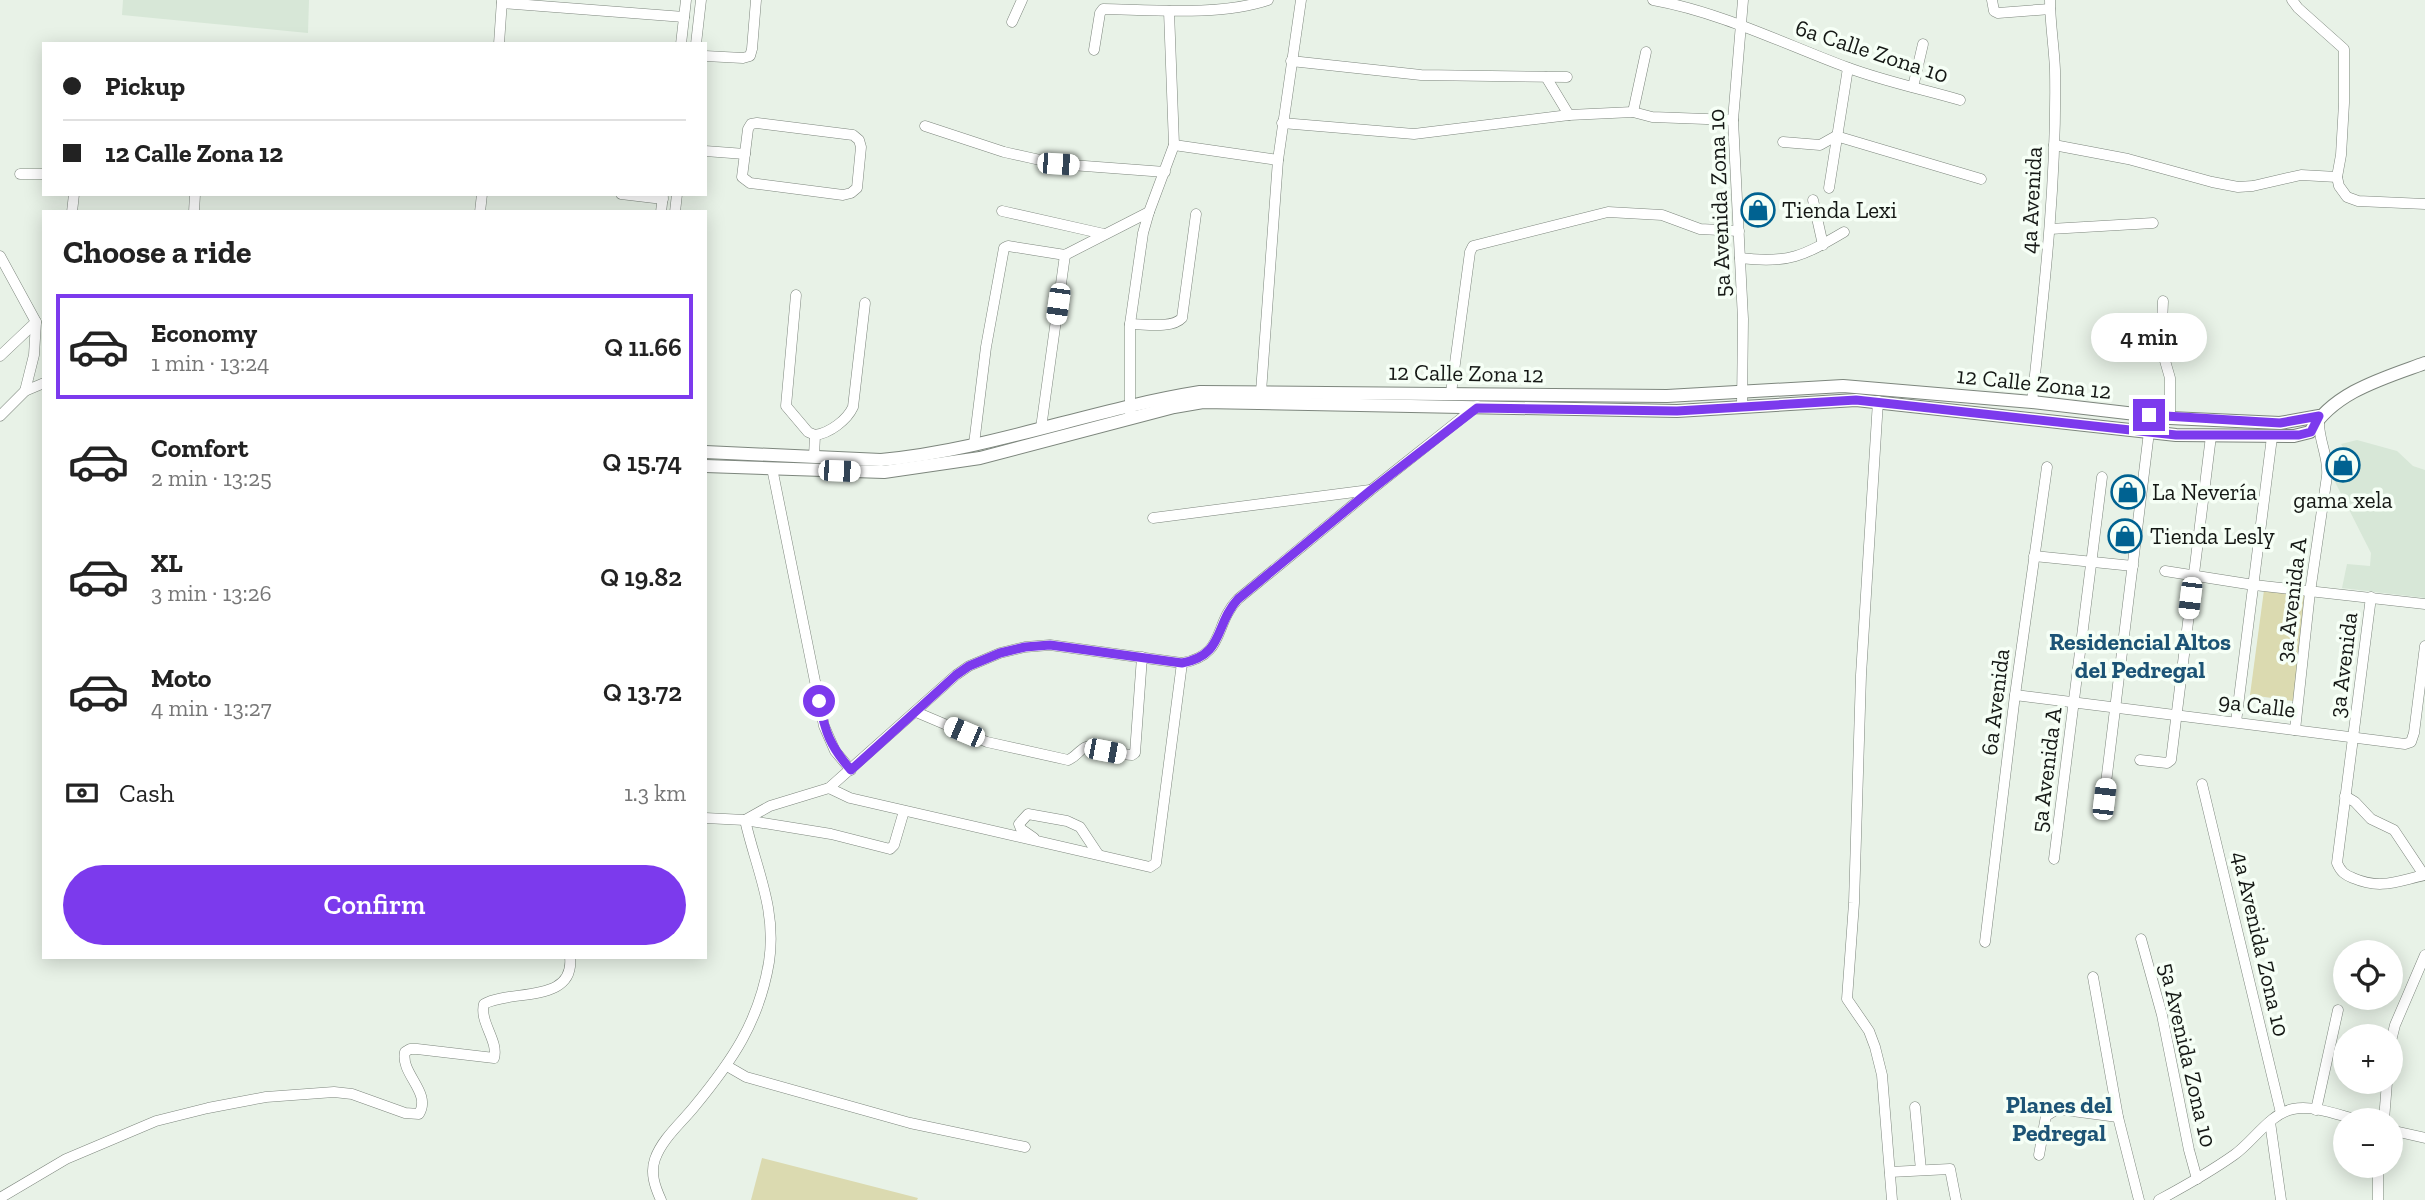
<!DOCTYPE html>
<html lang="en">
<head>
<meta charset="utf-8">
<style>
  body { margin:0; font-family:"Zilla Slab",serif; background:#f6f6f6; color:#222; height:100vh; display:flex; flex-direction:column; font-size:26px; white-space:nowrap }
  * { box-sizing:border-box; margin:0 }
  p { font-size:23px; color:#767676 }
  .icon { flex:none; width:38px; height:38px; fill:none; stroke:currentColor; stroke-width:2; stroke-linecap:round; stroke-linejoin:round }
  .map { position:relative; flex:1; overflow:hidden }
  .side { position:absolute; left:42px; top:210px; width:665px; height:749px; display:flex; flex-direction:column; background:#fff; border-radius:0px; box-shadow:0 4px 18px #0003 }
  .side>* { flex:none }
  .guide { position:absolute; left:42px; top:42px; width:665px; height:154px; border-radius:0px; box-shadow:0 4px 18px #0003; display:grid; align-content:center; height:154px; padding:0 21px; background:#fff }
  .fabs { position:absolute; left:2333px; top:940px; display:grid; gap:14px }
  .fabs a { display:grid; place-items:center; width:70px; height:70px; border-radius:50%; background:#fff; box-shadow:0 4px 18px #0003; font-size:35px }
  .end { position:absolute; width:32px; height:32px; margin:-16px; border:9px solid #7c3aed; background:#fff; box-shadow:0 0 0 4px #fff }
  .from { border-radius:50% }
  .bubble { position:absolute; height:49px; border-radius:24px; background:#fff; box-shadow:0 4px 18px #0003; font-size:23px; font-weight:600; line-height:49px; text-align:center }
  .car { position:absolute; width:21px; height:42px; margin:-21px -10px; border-radius:9px; box-shadow:0 0 5px 2px #0007; background:linear-gradient(#fff 24%,#345 0 40%,#fff 0 76%,#345 0 86%,#fff 0) }
  .guide b { display:flex; align-items:center; gap:24px; height:66px; font-size:26px }
  .guide b+b { border-top:2px solid #e0e0e0 }
  .guide i { width:18px; height:18px; background:#222 }
  ul { padding:0; list-style:none }
  li { display:flex; align-items:center; gap:21px; height:105px; margin:0 14px 10px; padding:0 7px; border:4px solid transparent; border-radius:0px }
  li div { flex:1 }
  li b { display:block; font-size:26px }
  li em { font-style:normal; font-weight:600 }
  li.selected { border-color:#7c3aed }
  li>.icon { width:63px; height:63px; stroke-width:1.5 }
  h2 { padding:0 21px; font-size:32px; line-height:84px }
  .pay { display:flex; align-items:center; gap:18px; height:77px; padding:0 21px; font-size:26px }
  .pay p { margin-inline-start:auto }
  .button { display:flex; gap:14px; margin-top:auto; padding:14px 21px }
  .button a { flex:1; height:80px; border-radius:42px; background:#7c3aed; color:#fff; font-size:28px; font-weight:600; line-height:80px; text-align:center }
  .map>svg:first-child { display:block }
  .built { fill:#d7e7d7 }
  .green { fill:#dbdab0 }
  .lines { fill:none; stroke-linecap:round; stroke-linejoin:round }
  .minor-casing { stroke:#7d867d; stroke-width:11 }
  .tertiary-casing { stroke:#7d867d; stroke-width:14 }
  .minor { stroke:#fff; stroke-width:10 }
  .tertiary { stroke:#fff; stroke-width:12 }
  .route { stroke:#7c3aed; stroke-width:9 }
  .labels { text-anchor:middle; stroke-width:7; stroke-linejoin:round; paint-order:stroke }
  .street-label { font-size:23px; fill:#151815; stroke:#f6fff6 }
  .poi-label { font-size:23px; fill:#151815; stroke:#f6fff6; text-anchor:start }
  .neighbourhood-label { font-size:24px; font-weight:bold; fill:#1c5375; stroke:#f6fff6 }
</style>
</head>
<body>
<div class="map">
<svg width="2425" height="1200" viewBox="0 0 2425 1200">
  <rect width="100%" height="100%" fill="#e8f2e7"/>
  <g class="built">
    <path d="M123 0H309L308 33 122 15Z"/>
    <path d="M2357 440 2397 451 2413 466 2425 470V598L2342 588 2347 564 2370 566 2371 553 2334 480 2354 464 2341 444Z"/>
  </g>
  <g class="green">
    <path d="M2264 590 2313 596 2300 702 2250 695Z"/>
    <path d="M762 1158 918 1198 917 1200H751Z"/>
  </g>
  <g class="lines">
    <defs>
      <g id="minor">
        <path d="M1653 0C1720 12 1782 43 1846 67 1883 81 1922 89 1960 100"/>
        <path d="M1992 0 1994 11 1998 13 2050 9"/>
        <path d="M2292 0 2298 8 2344 49V103L2341 155 2337 177 2339 186 2347 197 2358 201 2425 204"/>
        <path d="M502 3 684 17"/>
        <path d="M1012 22 1022 0"/>
        <path d="M499 44 502 0"/>
        <path d="M681 44 686 0"/>
        <path d="M696 44 701 0"/>
        <path d="M1094 50 1100 13 1103 9C1153 10 1221 16 1268 0"/>
        <path d="M705 56 743 58 750 56 752 49 756 0"/>
        <path d="M1291 61 1421 75 1567 77"/>
        <path d="M1546 77 1569 115"/>
        <path d="M1913 87 1923 44"/>
        <path d="M1633 112 1646 52"/>
        <path d="M757 123 853 135 859 140 861 147 857 188 851 193 843 195 750 183 742 177 748 129 751 124Z"/>
        <path d="M1282 123 1414 134 1569 115 1633 112 1652 117 1733 120"/>
        <path d="M925 126 1004 152 1058 164 1165 172"/>
        <path d="M1783 142 1820 145 1836 136 1981 179"/>
        <path d="M1174 145 1278 160"/>
        <path d="M2054 145 2128 159 2212 182 2238 187 2253 186 2301 175 2337 177"/>
        <path d="M705 151 745 154"/>
        <path d="M20 174H44"/>
        <path d="M1829 188 1848 68"/>
        <path d="M621 194 663 199"/>
        <path d="M1813 200 1823 245"/>
        <path d="M1002 211 1104 234"/>
        <path d="M72 212 74 194"/>
        <path d="M194 212 195 194"/>
        <path d="M480 212 482 194"/>
        <path d="M661 212 663 195"/>
        <path d="M675 212 677 194"/>
        <path d="M2050 229 2153 223"/>
        <path d="M0 256 36 322 34 355 25 391"/>
        <path d="M1740 258C1789 264 1803 256 1844 232"/>
        <path d="M796 295 786 406 808 432 815 435"/>
        <path d="M2163 301 2161 347 2170 378V418"/>
        <path d="M1130 324C1144 324 1172 329 1182 318L1196 214"/>
        <path d="M0 356 36 322"/>
        <path d="M1261 392 1278 160 1301 0"/>
        <path d="M1451 393 1470 252 1473 246 1608 212 1662 215 1700 229 1739 231"/>
        <path d="M1878 401 1861 675 1854 903 1847 999 1869 1031 1875 1047 1882 1075 1892 1200"/>
        <path d="M2032 402C2044 292 2057 181 2055 70 2054 46 2050 23 2050 0"/>
        <path d="M1742 406 1743 319 1733 120 1743 0"/>
        <path d="M1130 413V324L1143 233 1149 212 1174 145 1169 11"/>
        <path d="M0 416 25 391 44 383"/>
        <path d="M1041 428 1065 255"/>
        <path d="M974 444 986 347 1004 248 1008 246 1065 255 1149 212"/>
        <path d="M814 457 815 435C830 433 847 420 853 407L865 303"/>
        <path d="M772 468 824 726 835 751 851 770"/>
        <path d="M1153 518 1370 490"/>
        <path d="M2034 556 2133 566"/>
        <path d="M2165 571 2254 585 2425 604"/>
        <path d="M2371 597 2337 863C2341 872 2345 875 2353 878 2381 890 2397 881 2425 875"/>
        <path d="M2015 695 2405 744 2411 742 2414 733 2425 646"/>
        <path d="M916 712 987 742 1068 760C1076 757 1079 750 1086 747 1093 744 1120 755 1132 755L1135 753 1142 657"/>
        <path d="M2236 722 2272 437"/>
        <path d="M2295 730 2310 592 2327 476C2329 456 2318 440 2319 420"/>
        <path d="M2140 760 2167 763 2171 760 2211 436"/>
        <path d="M2202 784 2281 1113"/>
        <path d="M829 788 850 798 1150 867 1156 863 1182 663"/>
        <path d="M2345 796 2355 802 2371 819 2394 830 2424 875"/>
        <path d="M2104 799 2149 432"/>
        <path d="M705 818 745 820 831 834 890 849 894 845 904 811"/>
        <path d="M745 820 770 806 829 788 956 675 969 666 1000 653 1025 647 1050 645 1182 663C1226 655 1213 625 1238 599L1371 490 1477 406"/>
        <path d="M1034 838 1021 829 1019 824 1028 814 1067 821 1080 827 1098 854"/>
        <path d="M2054 859 2102 477"/>
        <path d="M2141 939 2162 1015 2189 1150 2197 1179"/>
        <path d="M1985 942 2015 695 2047 467"/>
        <path d="M2093 977 2118 1117 2139 1200"/>
        <path d="M2390 1045 2395 1025 2425 955"/>
        <path d="M727 1066 746 1077 910 1123 1025 1147"/>
        <path d="M1915 1107 1921 1170"/>
        <path d="M2316 1110 2338 1010"/>
        <path d="M2384 1120 2387 1082"/>
        <path d="M2270 1122 2281 1200"/>
        <path d="M2390 1130 2425 1138"/>
        <path d="M2039 1155 2046 1116 2057 1109 2118 1117"/>
        <path d="M1890 1172 1950 1169 1956 1200"/>
        <path d="M0 1198 66 1159 156 1121 208 1108 266 1097 334 1092 352 1094 405 1113 419 1114C432 1092 400 1074 405 1052L410 1049H417L494 1058C499 1041 479 1022 484 1004 511 989 575 1004 570 957"/>
        <path d="M661 1200C655 1187 650 1173 655 1159 662 1139 681 1123 694 1107 732 1061 759 1022 769 962 777 909 756 869 745 820"/>
        <path d="M2159 1200C2185 1186 2210 1172 2234 1155 2253 1142 2269 1114 2293 1109 2314 1105 2338 1115 2358 1120"/>
        <path d="M2378 1200V1166"/>
      </g>
      <g id="tertiary">
        <path d="M705 452 881 460C989 450 1093 409 1200 392L1667 396 1843 386 2032 402 2170 418 2280 423 2319 416"/>
        <path d="M705 466 884 472 980 458 1174 407 1203 402 1677 411 1856 400 2176 435 2294 436 2310 432C2333 392 2384 378 2425 363"/>
      </g>
    </defs>
    <use href="#minor" class="minor-casing"/>
    <use href="#tertiary" class="tertiary-casing"/>
    <use href="#minor" class="minor"/>
    <use href="#tertiary" class="tertiary"/>
  </g>
  <g class="lines">
    <path class="route" d="M819 701C825 732 830 746 851 770L956 675 969 666 1000 653 1025 647 1050 645 1182 663C1225 655 1214 625 1238 599L1371 490 1477 408 1677 411 1856 400 2176 435H2299L2311 432 2319 416 2280 423 2149 415"/>
  </g>
  <defs>
    <symbol id="shop-ring" viewBox="-11 -11 22 22"><circle r="9.5" fill="#f6fff6" stroke="#006291" stroke-width="1.5"/><path d="M-5-2.5h2.3a2.7 3.5 0 0 1 5.4 0H5L5.5 6h-11ZM-1.5-2.5h3a1.5 2.3 0 0 0-3 0Z" fill="#006291"/></symbol>
  </defs>
  <g fill-rule="evenodd">
    <use href="#shop-ring" x="1739" y="191" width="38" height="38"/>
    <use href="#shop-ring" x="2324" y="446" width="38" height="38"/>
    <use href="#shop-ring" x="2109" y="473" width="38" height="38"/>
    <use href="#shop-ring" x="2106" y="517" width="38" height="38"/>
  </g>
  <g class="labels">
    <g class="street-label">
      <text transform="translate(1872 51) rotate(18)" y="8">6a Calle Zona 10</text>
      <text transform="translate(2031 200) rotate(-87)" y="8">4a Avenida</text>
      <text transform="translate(1719 203) rotate(-92)" y="8">5a Avenida Zona 10</text>
      <text transform="translate(1466 373) rotate(1)" y="8">12 Calle Zona 12</text>
      <text transform="translate(2034 383) rotate(6)" y="8">12 Calle Zona 12</text>
      <text transform="translate(2291 600) rotate(-83)" y="8">3a Avenida A</text>
      <text transform="translate(2343 665) rotate(-83)" y="8">3a Avenida</text>
      <text transform="translate(1995 702) rotate(-83)" y="8">6a Avenida</text>
      <text transform="translate(2257 705) rotate(7)" y="8">9a Calle</text>
      <text transform="translate(2046 770) rotate(-83)" y="8">5a Avenida A</text>
      <text transform="translate(2261 944) rotate(77)" y="8">4a Avenida Zona 10</text>
      <text transform="translate(2188 1055) rotate(77)" y="8">5a Avenida Zona 10</text>
    </g>
    <g class="poi-label">
      <text x="1782" y="218">Tienda Lexi</text>
      <text x="2152" y="500">La Nevería</text>
      <text x="2343" y="508" text-anchor="middle">gama xela</text>
      <text x="2150" y="544">Tienda Lesly</text>
    </g>
    <g class="neighbourhood-label">
      <text x="2140" y="650">Residencial Altos<tspan x="2140" dy="28">del Pedregal</tspan></text>
      <text x="2059" y="1113">Planes del<tspan x="2059" dy="28">Pedregal</tspan></text>
    </g>
  </g>
</svg>
<div class="fabs">
<a><svg class="icon" aria-label="locate" viewBox="0 0 24 24"><circle cx="12" cy="12" r="6"/><path d="M12 2v4M12 18v4M2 12h4M18 12h4"/></svg></a>
<a>+</a>
<a>−</a>
</div>
<i class="end from" style="left:819px;top:701px"></i>
<i class="end" style="left:2149px;top:415px"></i>
<div class="bubble" style="left:2091px;top:313px;width:116px">4 min</div>
<i class="car" style="left:1058px;top:164px;rotate:94deg"></i>
<i class="car" style="left:1058px;top:304px;rotate:188deg"></i>
<i class="car" style="left:839px;top:471px;rotate:92deg"></i>
<i class="car" style="left:2190px;top:598px;rotate:187deg"></i>
<i class="car" style="left:964px;top:732px;rotate:293deg"></i>
<i class="car" style="left:1105px;top:751px;rotate:101deg"></i>
<i class="car" style="left:2104px;top:799px;rotate:7deg"></i>
<div class="guide">
<b><i class="from"></i>Pickup</b>
<b><i></i>12 Calle Zona 12</b>
</div>
<section class="side">
<h2>Choose a ride</h2>
<ul>
<li class="selected"><svg class="icon" aria-label="car" viewBox="0 0 24 24"><path d="M5 17H2v-5l4-1 3-4h7l3 4 3 1v5h-3M9 17h6M6 11h13"/><circle cx="7" cy="17" r="2"/><circle cx="17" cy="17" r="2"/></svg><div><b>Economy</b><p>1 min · 13:24</p></div><em>Q 11.66</em></li>
<li><svg class="icon" aria-label="car" viewBox="0 0 24 24"><path d="M5 17H2v-5l4-1 3-4h7l3 4 3 1v5h-3M9 17h6M6 11h13"/><circle cx="7" cy="17" r="2"/><circle cx="17" cy="17" r="2"/></svg><div><b>Comfort</b><p>2 min · 13:25</p></div><em>Q 15.74</em></li>
<li><svg class="icon" aria-label="car" viewBox="0 0 24 24"><path d="M5 17H2v-5l4-1 3-4h7l3 4 3 1v5h-3M9 17h6M6 11h13"/><circle cx="7" cy="17" r="2"/><circle cx="17" cy="17" r="2"/></svg><div><b>XL</b><p>3 min · 13:26</p></div><em>Q 19.82</em></li>
<li><svg class="icon" aria-label="car" viewBox="0 0 24 24"><path d="M5 17H2v-5l4-1 3-4h7l3 4 3 1v5h-3M9 17h6M6 11h13"/><circle cx="7" cy="17" r="2"/><circle cx="17" cy="17" r="2"/></svg><div><b>Moto</b><p>4 min · 13:27</p></div><em>Q 13.72</em></li>
</ul>
<div class="pay"><svg class="icon" aria-label="cash" viewBox="0 0 24 24"><path d="M3 7h18v10H3z"/><circle cx="12" cy="12" r="2"/></svg>Cash<p>1.3 km</p></div>
<div class="button"><a>Confirm</a></div>
</section>
</div>
</body>
</html>
